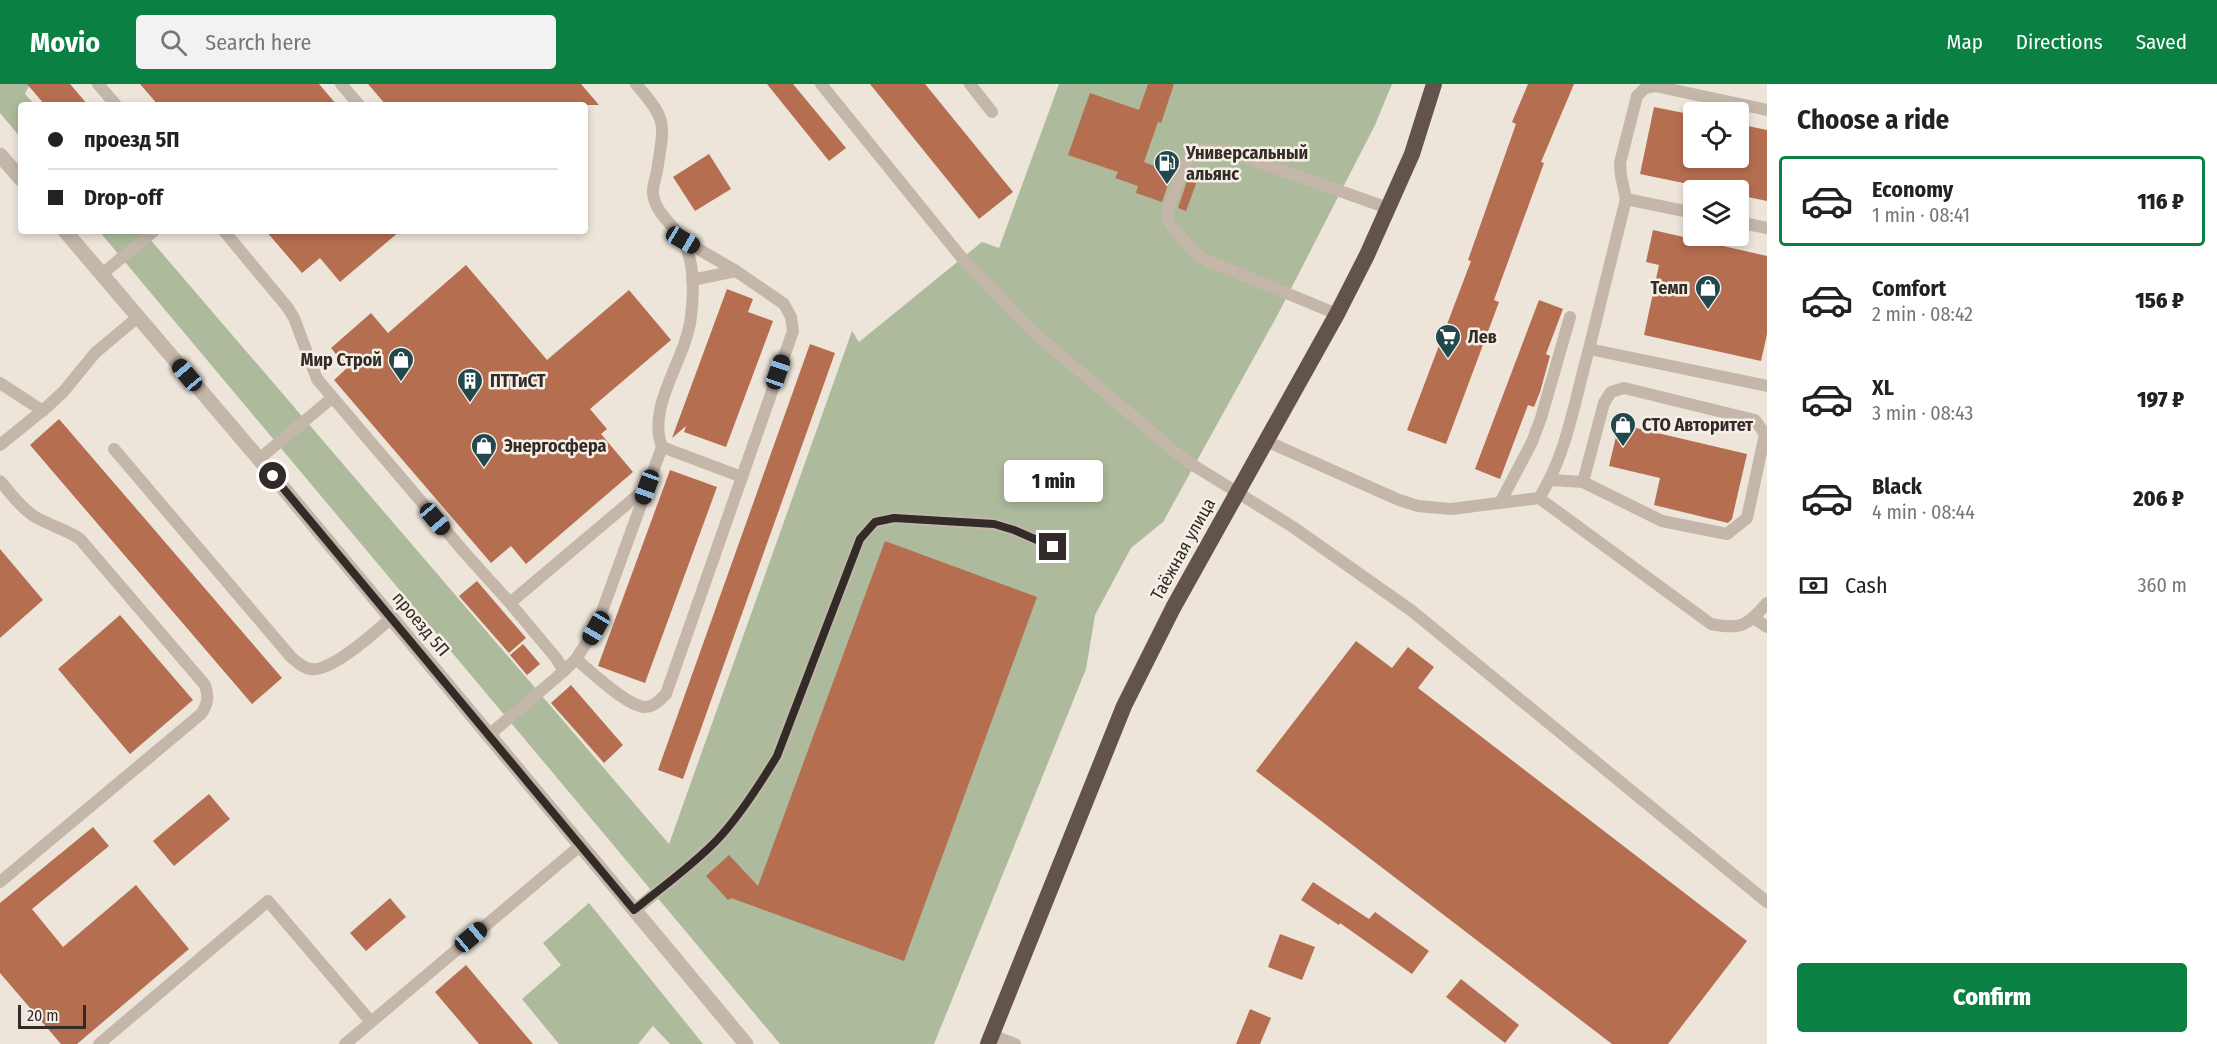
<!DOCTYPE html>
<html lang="en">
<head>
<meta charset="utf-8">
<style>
  body { margin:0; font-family:"Fira Sans Condensed",sans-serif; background:#f2f2f2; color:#222; height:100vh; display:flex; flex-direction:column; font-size:22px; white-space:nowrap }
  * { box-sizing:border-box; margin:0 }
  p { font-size:20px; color:#767676 }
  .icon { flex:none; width:33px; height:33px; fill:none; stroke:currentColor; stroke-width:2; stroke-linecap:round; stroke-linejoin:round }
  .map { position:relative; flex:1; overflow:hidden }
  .side { display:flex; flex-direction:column; background:#fff; width:450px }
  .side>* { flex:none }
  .hud { position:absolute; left:18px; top:18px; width:570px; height:132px; border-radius:6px; box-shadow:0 3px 9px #0003; display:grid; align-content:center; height:132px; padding:0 30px; background:#fff }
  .tools { position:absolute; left:1683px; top:18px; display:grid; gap:12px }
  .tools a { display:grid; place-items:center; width:66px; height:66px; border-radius:6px; background:#fff; box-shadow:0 3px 9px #0003; font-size:30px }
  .scale { position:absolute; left:18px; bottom:15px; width:68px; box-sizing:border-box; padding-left:6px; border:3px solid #322b27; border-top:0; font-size:16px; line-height:21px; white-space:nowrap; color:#322b27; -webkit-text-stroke:4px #f6efe6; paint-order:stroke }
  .end { position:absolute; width:27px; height:27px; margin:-14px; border:8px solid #322b27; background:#fff; box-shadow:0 0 0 3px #fff }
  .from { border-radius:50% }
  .bubble { position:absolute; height:42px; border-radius:6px; background:#fff; box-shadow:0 3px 9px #0003; font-size:20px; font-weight:800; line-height:42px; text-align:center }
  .car { position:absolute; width:18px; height:36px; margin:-18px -9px; border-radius:8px; box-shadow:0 0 4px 2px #0007; background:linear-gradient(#222 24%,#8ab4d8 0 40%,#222 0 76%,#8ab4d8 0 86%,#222 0) }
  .hud b { display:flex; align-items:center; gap:21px; height:57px; font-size:22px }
  .hud b+b { border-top:2px solid #e0e0e0 }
  .hud i { width:15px; height:15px; background:#222 }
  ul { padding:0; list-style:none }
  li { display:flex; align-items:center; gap:18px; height:90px; margin:0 12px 9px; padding:0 18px; border:3px solid transparent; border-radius:6px }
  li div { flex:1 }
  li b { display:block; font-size:22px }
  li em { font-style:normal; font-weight:800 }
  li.on { border-color:#0b8043 }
  li>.icon { width:54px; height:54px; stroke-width:1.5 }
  h2 { padding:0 30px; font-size:27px; line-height:72px }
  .pay { display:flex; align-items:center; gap:15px; height:66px; padding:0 30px; font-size:22px }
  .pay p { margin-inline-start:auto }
  .action { display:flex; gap:12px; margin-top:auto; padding:12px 30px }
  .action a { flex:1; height:69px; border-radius:6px; background:#0b8043; color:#fff; font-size:24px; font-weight:800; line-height:69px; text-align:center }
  header { display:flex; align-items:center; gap:36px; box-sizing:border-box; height:84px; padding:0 30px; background:#0b8043; color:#fff }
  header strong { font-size:28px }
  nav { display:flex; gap:33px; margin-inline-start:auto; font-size:21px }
  .search { width:420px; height:54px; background:#f2f2f2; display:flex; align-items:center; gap:15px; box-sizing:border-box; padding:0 21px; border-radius:6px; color:#767676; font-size:22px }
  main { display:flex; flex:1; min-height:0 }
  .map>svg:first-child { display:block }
  .grass { fill:#aeba9c }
  .building { fill:#b56e50 }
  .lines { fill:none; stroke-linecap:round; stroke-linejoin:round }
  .service { stroke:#c4b6a8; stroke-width:12 }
  .minor { stroke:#c4b6a8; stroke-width:15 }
  .trunk { stroke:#62544c; stroke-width:16 }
  .route { stroke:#322b27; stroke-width:8 }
  .labels { text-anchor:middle; stroke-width:5; stroke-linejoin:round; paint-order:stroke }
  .poi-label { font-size:18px; font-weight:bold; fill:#322b27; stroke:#f6efe6; text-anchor:start }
  .street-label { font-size:18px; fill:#322b27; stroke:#f6efe6 }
</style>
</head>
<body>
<header>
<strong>Movio</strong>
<div class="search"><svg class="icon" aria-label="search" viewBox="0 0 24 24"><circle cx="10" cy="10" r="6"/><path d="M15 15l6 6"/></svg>Search here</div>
<nav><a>Map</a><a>Directions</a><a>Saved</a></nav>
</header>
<main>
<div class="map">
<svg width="1767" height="960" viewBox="0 0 1767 960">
  <rect width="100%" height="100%" fill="#ede5da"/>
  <g class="grass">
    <path d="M0 0H27L29 2 25 10 35 21H21V54L0 29Z"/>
    <path d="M1059 0H1392L1375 41 1277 232 1163 438 1131 464 1095 531 1086 585 934 960H780L99 147H143L669 760 852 247 859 258 982 158 999 164Z"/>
    <path d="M589 819 703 960H670L653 942 638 960H559L522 915 561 881 543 859Z"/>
  </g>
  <g class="building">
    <path d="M27 0H70L88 21H45Z"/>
    <path d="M140 0H319L337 21H158Z"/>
    <path d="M368 0H581L599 21H386Z"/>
    <path d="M767 0H793L846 64 829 77Z"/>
    <path d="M870 0H925L1013 108 979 135Z"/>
    <path d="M1148 0H1174L1161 39 1158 38 1144 78 1172 89 1162 118 1136 109 1138 102 1115 94 1118 88 1068 71 1090 9 1139 26Z"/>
    <path d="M1528 0H1574L1541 78 1544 79 1494 216 1499 218 1446 360 1407 346 1471 177 1468 176 1516 40 1512 38Z"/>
    <path d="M1654 23 1694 31V74H1738V40L1767 46V117L1738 111V106H1717L1640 90Z"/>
    <path d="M709 70 731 105 695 127 673 93Z"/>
    <path d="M1188 94 1197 97 1186 127 1178 124Z"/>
    <path d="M1653 146 1767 172V250L1761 277 1644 251 1659 181 1646 178Z"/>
    <path d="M266 147H400L340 198 320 174 302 189Z"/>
    <path d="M466 181 547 276 629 206 671 256 590 325 607 345 601 350 633 388 526 480 511 462 491 479 334 296 347 284 331 264 371 229 388 249Z"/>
    <path d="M727 205 753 215 748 228 773 237 726 363 684 348 686 342 672 354Z"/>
    <path d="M1539 216 1563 225 1546 270 1550 272 1540 308 1534 323 1528 321 1500 395 1475 385Z"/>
    <path d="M810 260 835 269 683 695 658 686Z"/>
    <path d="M59 335 282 594 252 620 30 361Z"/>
    <path d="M1619 340 1747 370 1732 435 1728 439 1654 421 1660 394 1609 382Z"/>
    <path d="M670 386 717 403 645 599 598 582Z"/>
    <path d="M885 457 1037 513 904 877 731 814 728 816 706 792 729 771 758 802Z"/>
    <path d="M0 465 43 516 0 554Z"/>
    <path d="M477 497 526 554 509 569 459 512Z"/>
    <path d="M120 531 193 616 130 670 58 585Z"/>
    <path d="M1356 557 1392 584 1408 563 1434 583 1418 604 1747 857 1668 960H1612L1256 687Z"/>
    <path d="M523 560 540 580 527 591 510 571Z"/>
    <path d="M571 601 623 661 604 679 551 619Z"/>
    <path d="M209 710 230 735 174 782 153 757Z"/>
    <path d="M93 743 109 762 32 825 63 863 136 801 189 865 77 960H61L0 889V819Z"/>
    <path d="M1313 798 1369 835 1375 828 1429 867 1412 890 1340 839 1339 841 1301 816Z"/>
    <path d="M390 814 406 833 366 867 350 849Z"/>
    <path d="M1280 850 1315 863 1302 896 1268 883Z"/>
    <path d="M466 881 533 960H479L435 908Z"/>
    <path d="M1461 895 1519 941 1505 959 1446 913Z"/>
    <path d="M1250 925 1271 934 1260 960H1236Z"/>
  </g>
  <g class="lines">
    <g class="service">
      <path d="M98 0 116 21"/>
      <path d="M341 0 359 21"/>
      <path d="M821 0 962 174 1033 248 1185 376 1293 443 1412 527 1767 818"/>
      <path d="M970 0 992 28"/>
      <path d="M1626 115 1621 92 1620 79 1637 12 1645 4 1655 2 1767 26"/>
      <path d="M1738 138 1767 144"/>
      <path d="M224 147 288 224 294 234 317 295 465 469 510 519 556 574 564 587 489 651"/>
      <path d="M102 190 154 147"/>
      <path d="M692 196 736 187"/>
      <path d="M1337 230 1206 176 1198 172 1172 143 1168 135V126L1183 83 1190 73 1202 66 1226 67 1388 124"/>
      <path d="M1589 265 1626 115 1694 129"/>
      <path d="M0 299 43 327"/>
      <path d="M1266 357 1399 416 1418 422 1451 425 1539 414 1711 540C1741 546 1747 542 1767 519"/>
      <path d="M0 361 48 322 64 307 95 269 138 233"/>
      <path d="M662 363 742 393 793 247 791 233 784 220 736 187 683 156"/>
      <path d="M114 365 291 573C297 578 303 584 311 585 332 588 375 548 391 534"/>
      <path d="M259 375 332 314"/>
      <path d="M1551 396 1583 398 1662 437 1727 450 1747 434 1765 350 1755 336 1624 304 1611 308 1604 319 1583 398"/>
      <path d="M0 397C11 410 22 425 37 434 52 442 67 446 80 455L205 601C209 613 208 620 201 630L0 798"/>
      <path d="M1539 414C1567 371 1575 314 1589 265L1767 302"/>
      <path d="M1500 419 1532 358 1541 334 1570 233"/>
      <path d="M510 519 646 404"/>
      <path d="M1754 534 1767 543"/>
      <path d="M576 575C590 587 629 624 646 623 655 622 660 616 666 610L742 393"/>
      <path d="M564 587 576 575 596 544 662 363C646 321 687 275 691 232 694 208 695 177 682 155 673 141 654 127 653 109 652 103 656 94 657 87 664 39 669 38 636 0"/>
      <path d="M635 826C662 803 692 782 717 756 739 733 760 700 777 672L860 455 875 438 894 434 994 440 1014 446 1053 463"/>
      <path d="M992 951 1015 960"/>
      <path d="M99 960 268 817 371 938"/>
      <path d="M345 960 581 761"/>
    </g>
    <g class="minor">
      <path d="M0 71 21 95"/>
      <path d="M65 147 259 375 746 960"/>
    </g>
    <path class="trunk" d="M988 960 1124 622 1173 524 1337 230 1367 171 1412 70 1434 0"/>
  </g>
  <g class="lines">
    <path class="route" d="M273 392 634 826C662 803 692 782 717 756 739 733 760 700 777 672L860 455 875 438 894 434 994 440 1014 446 1053 463"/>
  </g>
  <defs>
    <symbol id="fuel-pin" viewBox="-11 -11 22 30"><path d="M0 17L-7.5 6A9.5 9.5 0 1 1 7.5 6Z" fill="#22484d" stroke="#f6efe6"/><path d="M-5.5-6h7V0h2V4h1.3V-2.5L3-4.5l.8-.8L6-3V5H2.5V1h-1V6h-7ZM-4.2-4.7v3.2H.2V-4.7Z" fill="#fff"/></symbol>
    <symbol id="shop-pin" viewBox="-11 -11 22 30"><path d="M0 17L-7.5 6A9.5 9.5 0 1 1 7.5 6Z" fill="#22484d" stroke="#f6efe6"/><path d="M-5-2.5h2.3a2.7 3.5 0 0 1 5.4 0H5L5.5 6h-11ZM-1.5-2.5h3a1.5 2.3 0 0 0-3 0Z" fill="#fff"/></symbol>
    <symbol id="supermarket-pin" viewBox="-11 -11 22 30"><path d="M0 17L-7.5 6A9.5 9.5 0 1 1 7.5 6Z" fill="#22484d" stroke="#f6efe6"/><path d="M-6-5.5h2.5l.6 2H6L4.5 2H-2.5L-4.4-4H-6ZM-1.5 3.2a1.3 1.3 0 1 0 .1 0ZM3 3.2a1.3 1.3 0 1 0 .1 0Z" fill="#fff"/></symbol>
    <symbol id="building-pin" viewBox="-11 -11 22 30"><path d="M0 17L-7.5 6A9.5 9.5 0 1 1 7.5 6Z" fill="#22484d" stroke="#f6efe6"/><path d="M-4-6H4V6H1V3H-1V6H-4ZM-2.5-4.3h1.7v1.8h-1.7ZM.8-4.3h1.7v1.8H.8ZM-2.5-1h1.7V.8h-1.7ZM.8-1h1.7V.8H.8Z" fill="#fff"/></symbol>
  </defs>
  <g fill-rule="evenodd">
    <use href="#fuel-pin" x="1152" y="64" width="30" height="40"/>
    <use href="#shop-pin" x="1693" y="189" width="30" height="40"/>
    <use href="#supermarket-pin" x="1433" y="238" width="30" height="40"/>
    <use href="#shop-pin" x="386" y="261" width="30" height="40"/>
    <use href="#building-pin" x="455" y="282" width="30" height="40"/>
    <use href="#shop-pin" x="1608" y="326" width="30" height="40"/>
    <use href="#shop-pin" x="469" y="347" width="30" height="40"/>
  </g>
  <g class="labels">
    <g class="poi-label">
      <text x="1186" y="75">Универсальный<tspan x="1186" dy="21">альянс</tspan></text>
      <text x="1688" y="210" text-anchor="end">Темп</text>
      <text x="1468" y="259">Лев</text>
      <text x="382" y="282" text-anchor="end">Мир Строй</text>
      <text x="490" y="303">ПТТиСТ</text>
      <text x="1642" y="347">СТО Авторитет</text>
      <text x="504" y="368">Энергосфера</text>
    </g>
    <g class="street-label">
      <text transform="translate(1183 465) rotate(-61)" y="6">Таёжная улица</text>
      <text transform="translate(421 540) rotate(50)" y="6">проезд 5П</text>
    </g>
  </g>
</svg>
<div class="tools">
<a><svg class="icon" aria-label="locate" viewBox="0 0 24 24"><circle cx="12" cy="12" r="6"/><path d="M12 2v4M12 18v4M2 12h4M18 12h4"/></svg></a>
<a><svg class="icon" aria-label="layers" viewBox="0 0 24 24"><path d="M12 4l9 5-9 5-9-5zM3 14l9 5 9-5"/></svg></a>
</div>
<div class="scale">20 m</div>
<i class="end from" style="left:273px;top:392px"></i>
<i class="end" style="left:1053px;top:463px"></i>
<div class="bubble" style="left:1004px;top:376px;width:99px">1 min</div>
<i class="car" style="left:683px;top:156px;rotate:120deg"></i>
<i class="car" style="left:778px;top:288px;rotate:19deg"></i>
<i class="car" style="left:187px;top:291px;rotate:320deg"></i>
<i class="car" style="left:647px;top:403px;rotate:200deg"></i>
<i class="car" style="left:435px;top:435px;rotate:140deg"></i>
<i class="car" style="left:596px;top:544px;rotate:210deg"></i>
<i class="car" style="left:471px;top:853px;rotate:50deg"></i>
<div class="hud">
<b><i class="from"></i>проезд 5П</b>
<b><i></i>Drop-off</b>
</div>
</div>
<section class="side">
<h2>Choose a ride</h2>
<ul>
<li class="on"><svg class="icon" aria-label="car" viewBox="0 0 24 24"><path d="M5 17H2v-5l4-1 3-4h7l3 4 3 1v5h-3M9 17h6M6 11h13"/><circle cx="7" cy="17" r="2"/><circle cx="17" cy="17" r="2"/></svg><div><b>Economy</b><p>1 min · 08:41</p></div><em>116 ₽</em></li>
<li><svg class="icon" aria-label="car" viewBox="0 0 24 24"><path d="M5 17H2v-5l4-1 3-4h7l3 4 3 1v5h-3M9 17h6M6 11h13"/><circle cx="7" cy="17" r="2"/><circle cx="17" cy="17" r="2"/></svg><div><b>Comfort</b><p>2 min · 08:42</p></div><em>156 ₽</em></li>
<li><svg class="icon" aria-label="car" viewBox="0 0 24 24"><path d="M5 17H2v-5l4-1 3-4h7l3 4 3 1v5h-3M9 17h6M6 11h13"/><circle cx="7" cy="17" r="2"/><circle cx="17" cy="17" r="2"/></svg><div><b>XL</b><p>3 min · 08:43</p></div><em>197 ₽</em></li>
<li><svg class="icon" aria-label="car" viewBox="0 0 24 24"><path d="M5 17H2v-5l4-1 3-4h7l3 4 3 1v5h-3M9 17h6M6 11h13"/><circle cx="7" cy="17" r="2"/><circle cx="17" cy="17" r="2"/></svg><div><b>Black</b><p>4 min · 08:44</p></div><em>206 ₽</em></li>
</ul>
<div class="pay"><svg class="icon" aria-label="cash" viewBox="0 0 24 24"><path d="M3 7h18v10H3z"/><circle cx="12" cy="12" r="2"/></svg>Cash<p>360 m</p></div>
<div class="action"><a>Confirm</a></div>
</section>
</main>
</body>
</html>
